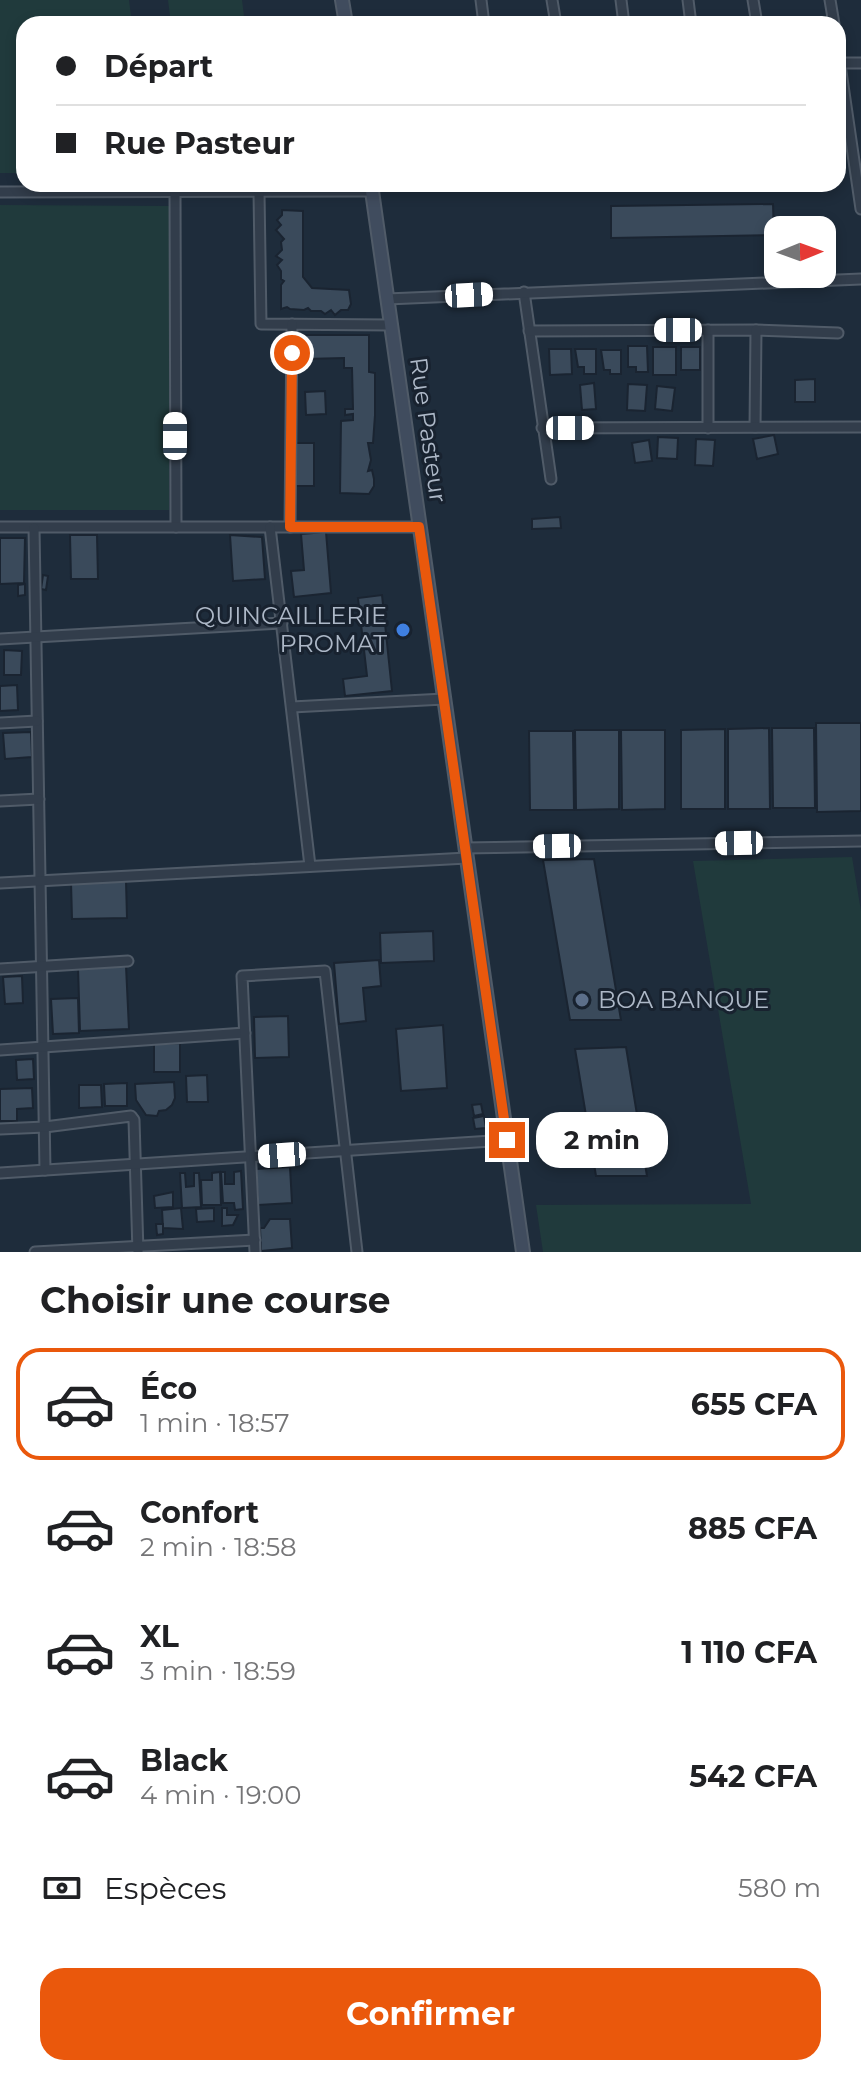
<!DOCTYPE html>
<html lang="fr">
<head>
<meta charset="utf-8">
<style>
  body { margin:0; font-family:Montserrat,sans-serif; background:#f2f2f2; color:#202124; height:100vh; display:flex; flex-direction:column; font-size:30px; white-space:nowrap }
  * { box-sizing:border-box; margin:0 }
  p { font-size:26px; color:#757577 }
  .icon { flex:none; width:44px; height:44px; fill:none; stroke:currentColor; stroke-width:2; stroke-linecap:round; stroke-linejoin:round }
  .map { position:relative; height:1252px; overflow:hidden }
  .details { display:flex; flex-direction:column; background:#fff; flex:1 }
  .details>* { flex:none }
  .banner { position:absolute; left:16px; top:16px; width:830px; height:176px; border-radius:24px; box-shadow:0 4px 12px #0003; display:grid; align-content:center; height:176px; padding:0 40px; background:#fff }
  .needle { width:52px; rotate:89deg }
  .controls { position:absolute; left:764px; top:216px; display:grid; gap:16px }
  .controls a { display:grid; place-items:center; width:72px; height:72px; border-radius:16px; background:#fff; box-shadow:0 4px 12px #0003; font-size:40px }
  .end { position:absolute; width:36px; height:36px; margin:-18px; border:10px solid #ea580c; background:#fff; box-shadow:0 0 0 4px #fff }
  .from { border-radius:50% }
  .bubble { position:absolute; height:56px; border-radius:24px; background:#fff; box-shadow:0 4px 12px #0003; font-size:26px; font-weight:700; line-height:56px; text-align:center }
  .car { position:absolute; width:24px; height:48px; margin:-24px -12px; border-radius:10px; box-shadow:0 0 6px 2px #0007; background:linear-gradient(#fff 24%,#345 0 40%,#fff 0 76%,#345 0 86%,#fff 0) }
  .banner b { display:flex; align-items:center; gap:28px; height:76px; font-size:30px }
  .banner b+b { border-top:2px solid #e0e0e0 }
  .banner i { width:20px; height:20px; background:#202124 }
  ul { padding:0; list-style:none }
  li { display:flex; align-items:center; gap:24px; height:112px; margin:0 16px 12px; padding:0 24px; border:4px solid transparent; border-radius:24px }
  li div { flex:1 }
  li b { display:block; font-size:30px }
  li em { font-style:normal; font-weight:700 }
  li.selected { border-color:#ea580c }
  li>.icon { width:72px; height:72px; stroke-width:1.5 }
  h2 { padding:0 40px; font-size:36px; line-height:96px }
  .pay { display:flex; align-items:center; gap:20px; height:88px; padding:0 40px; font-size:30px }
  .pay p { margin-inline-start:auto }
  .button { display:flex; gap:16px; margin-top:auto; padding:16px 40px }
  .button a { flex:1; height:92px; border-radius:24px; background:#ea580c; color:#fff; font-size:32px; font-weight:700; line-height:92px; text-align:center }
  .map>svg:first-child { display:block }
  .green { fill:#203a3c }
  .building { fill:#3a4a5b; stroke:#1a2431; stroke-width:2 }
  .lines { fill:none; stroke-linecap:round; stroke-linejoin:round }
  .minor-casing { stroke:#505b68; stroke-width:13 }
  .secondary-casing { stroke:#505b68; stroke-width:16 }
  .minor { stroke:#323d4b; stroke-width:9 }
  .secondary { stroke:#404c5e; stroke-width:12 }
  .route { stroke:#ea580c; stroke-width:10 }
  .shop-dot { fill:#3f7fe0; stroke:#18222f; stroke-width:3 }
  .service-dot { fill:#5c6f8a; stroke:#18222f; stroke-width:3 }
  .labels { text-anchor:middle; stroke-width:6; stroke-linejoin:round; paint-order:stroke }
  .street-label { font-size:24px; fill:#adb8c7; stroke:#18222f }
  .poi-label { font-size:24px; fill:#adb8c7; stroke:#18222f; text-anchor:end }
</style>
</head>
<body>
<div class="map">
<svg width="861" height="1252" viewBox="0 0 861 1252">
  <rect width="100%" height="100%" fill="#1e2c3b"/>
  <g class="green">
    <path d="M0 0H129L132 24H24V173H0Z"/>
    <path d="M168 0H242L245 24H171Z"/>
    <path d="M0 205 170 206 169 510H0Z"/>
    <path d="M852 857 861 911V1252H543L536 1205 751 1204 693 861Z"/>
  </g>
  <g class="building">
    <rect x="611" y="184" width="160" height="6"/>
    <path d="M773 204 774 235 611 238V206Z"/>
    <path d="M282 210 303 211V277L312 288 349 290 351 304 348 310H341L335 315 331 310 325 314 321 311H311L308 308 304 310 290 309 287 307 281 309V285L284 281 281 279V271L277 265 282 260 276 256 282 250 281 242 284 239 276 230 281 225 277 220 282 215Z"/>
    <path d="M305 335H369V372L375 373V415L373 443H368L371 460 368 471 372 470 374 479V486L369 494 340 493 341 421 353 420V414L345 415V409H353L352 368H344V358L305 359Z"/>
    <path d="M628 346H647L648 372H636V367H628Z"/>
    <rect x="653" y="347" width="23" height="28"/>
    <rect x="681" y="347" width="19" height="23"/>
    <path d="M549 349H571L572 374 550 375Z"/>
    <path d="M575 349H596V374H584V367H578Z"/>
    <path d="M601 350H621V374H610V370H604Z"/>
    <path d="M815 379V402H795V380Z"/>
    <path d="M594 383 596 409 582 410 580 385Z"/>
    <path d="M628 384 647 385 645 411 627 410Z"/>
    <path d="M657 386 675 388 672 411 655 409Z"/>
    <path d="M325 391 326 414 306 415 305 392Z"/>
    <path d="M774 435 778 454 757 459 753 439Z"/>
    <path d="M658 437 678 438 677 459 657 458Z"/>
    <path d="M696 439 715 440 713 466 695 465Z"/>
    <path d="M649 440 652 461 635 463 632 443Z"/>
    <rect x="295" y="443" width="19" height="43"/>
    <path d="M560 517 561 528 532 529V519Z"/>
    <path d="M326 532 331 593 294 597 291 571 304 570 301 534Z"/>
    <path d="M70 535H97L98 579H71Z"/>
    <path d="M230 535 262 537 265 579 233 581Z"/>
    <path d="M0 538H25L24 583 0 584Z"/>
    <path d="M43 575 48 576 46 590 41 589Z"/>
    <path d="M25 584V595L18 596V585Z"/>
    <path d="M382 595 392 691 345 696 343 679 367 676 358 598Z"/>
    <path d="M4 650 22 651 21 675H4Z"/>
    <path d="M17 685 18 710 0 711V686Z"/>
    <path d="M816 723H861V811L817 812Z"/>
    <path d="M769 728 770 809H728V729Z"/>
    <path d="M772 728H814L815 808H773Z"/>
    <path d="M725 729V809H681V730Z"/>
    <path d="M575 730H619V809L576 810Z"/>
    <path d="M621 730H665V809L622 810Z"/>
    <path d="M529 731H573L574 810H530Z"/>
    <path d="M31 732 32 757 5 759 3 733Z"/>
    <path d="M594 859 621 1020H570L543 860Z"/>
    <path d="M126 881 127 918 72 919 71 882Z"/>
    <path d="M433 931 434 961 381 963 380 933Z"/>
    <path d="M379 960 381 986 363 988 366 1021 339 1024 334 963Z"/>
    <path d="M126 966 129 1029 80 1031 78 968Z"/>
    <path d="M22 976 23 1003 5 1004 3 977Z"/>
    <path d="M78 998 79 1033 53 1034 51 999Z"/>
    <path d="M288 1016 289 1057 255 1058 254 1017Z"/>
    <path d="M443 1025 447 1088 401 1091 396 1029Z"/>
    <path d="M180 1043V1072H154V1044Z"/>
    <path d="M626 1047 647 1176H596L575 1049Z"/>
    <path d="M33 1059 34 1079 17 1080 16 1060Z"/>
    <path d="M207 1075 208 1102H187L186 1076Z"/>
    <path d="M174 1082 175 1098 172 1105 166 1110 159 1111 157 1116 146 1115 136 1100 135 1084Z"/>
    <path d="M127 1083V1106H105L104 1084Z"/>
    <path d="M79 1085H101L102 1107 79 1108Z"/>
    <path d="M32 1088 33 1108 17 1109V1121H0V1089Z"/>
    <path d="M481 1104 483 1114 474 1116 472 1105Z"/>
    <path d="M484 1116 486 1128 475 1129 473 1118Z"/>
    <path d="M290 1167 292 1203 258 1205 256 1169Z"/>
    <path d="M241 1171 243 1209 235 1210 234 1203H223L221 1172H225V1184H234V1172Z"/>
    <path d="M220 1172 221 1205H202L201 1180H212V1173Z"/>
    <path d="M180 1173H185L186 1187 194 1186V1173H199L201 1207 182 1208Z"/>
    <path d="M173 1192V1207L155 1208 154 1196Z"/>
    <path d="M181 1208 183 1229 163 1228 162 1210Z"/>
    <path d="M214 1208V1221L197 1222 196 1209Z"/>
    <path d="M222 1208H227V1215H238L233 1225 222 1226Z"/>
    <path d="M270 1219H290L292 1248 261 1251 260 1228H264Z"/>
    <path d="M156 1224H163V1234L157 1235Z"/>
  </g>
  <g class="lines">
    <defs>
      <g id="minor">
        <path d="M481 0 484 24"/>
        <path d="M552 0 556 24"/>
        <path d="M621 0 624 24"/>
        <path d="M688 0 691 24"/>
        <path d="M753 0 757 24"/>
        <path d="M830 0 834 24"/>
        <path d="M838 51 861 209"/>
        <path d="M840 63H861"/>
        <path d="M0 192 372 191"/>
        <path d="M175 192 176 527"/>
        <path d="M259 192 261 324 391 325"/>
        <path d="M524 292 551 479"/>
        <path d="M387 299 861 279"/>
        <path d="M708 330V428"/>
        <path d="M529 331 756 330 838 333"/>
        <path d="M755 427 756 330"/>
        <path d="M542 428 861 427"/>
        <path d="M0 527H419"/>
        <path d="M270 527 310 866"/>
        <path d="M290 527 292 324"/>
        <path d="M34 528 45 1170"/>
        <path d="M0 639 282 623"/>
        <path d="M292 707 444 699"/>
        <path d="M0 723 37 721"/>
        <path d="M0 801 39 799"/>
        <path d="M465 848 861 841"/>
        <path d="M0 883 467 858"/>
        <path d="M0 969 128 961"/>
        <path d="M0 1050 245 1033"/>
        <path d="M0 1129 45 1127 131 1116 134 1120 138 1252"/>
        <path d="M0 1173 507 1140"/>
        <path d="M35 1252 255 1240"/>
        <path d="M255 1252 242 976 325 971 357 1252"/>
      </g>
      <g id="secondary">
        <path d="M342 0 346 24"/>
        <path d="M371 184 523 1252"/>
      </g>
    </defs>
    <use href="#minor" class="minor-casing"/>
    <use href="#secondary" class="secondary-casing"/>
    <use href="#minor" class="minor"/>
    <use href="#secondary" class="secondary"/>
  </g>
  <g class="lines">
    <path class="route" d="M292 353 290 527H419L507 1140"/>
  </g>
  <circle class="shop-dot" cx="403" cy="630" r="8"/>
  <circle class="service-dot" cx="582" cy="1000" r="8"/>
  <g class="labels">
    <g class="street-label">
      <text transform="translate(428 430) rotate(82)" y="8">Rue Pasteur</text>
    </g>
    <g class="poi-label">
      <text x="387" y="624">QUINCAILLERIE<tspan x="387" dy="28">PROMAT</tspan></text>
      <text x="598" y="1008" text-anchor="start">BOA BANQUE</text>
    </g>
  </g>
</svg>
<div class="controls">
<a><svg class="needle" viewBox="-14 -14 28 28"><path d="M0-13l5 13h-10z" fill="#e53935"/><path d="M0 13l5-13h-10z" fill="#757577"/></svg></a>
</div>
<i class="end from" style="left:292px;top:353px"></i>
<i class="end" style="left:507px;top:1140px"></i>
<div class="bubble" style="left:536px;top:1112px;width:132px">2 min</div>
<i class="car" style="left:469px;top:295px;rotate:87deg"></i>
<i class="car" style="left:678px;top:330px;rotate:270deg"></i>
<i class="car" style="left:570px;top:428px;rotate:90deg"></i>
<i class="car" style="left:175px;top:436px;rotate:0deg"></i>
<i class="car" style="left:739px;top:843px;rotate:269deg"></i>
<i class="car" style="left:557px;top:846px;rotate:269deg"></i>
<i class="car" style="left:282px;top:1155px;rotate:266deg"></i>
<div class="banner">
<b><i class="from"></i>Départ</b>
<b><i></i>Rue Pasteur</b>
</div>
</div>
<section class="details">
<h2>Choisir une course</h2>
<ul>
<li class="selected"><svg class="icon" aria-label="car" viewBox="0 0 24 24"><path d="M5 17H2v-5l4-1 3-4h7l3 4 3 1v5h-3M9 17h6M6 11h13"/><circle cx="7" cy="17" r="2"/><circle cx="17" cy="17" r="2"/></svg><div><b>Éco</b><p>1 min · 18:57</p></div><em>655 CFA</em></li>
<li><svg class="icon" aria-label="car" viewBox="0 0 24 24"><path d="M5 17H2v-5l4-1 3-4h7l3 4 3 1v5h-3M9 17h6M6 11h13"/><circle cx="7" cy="17" r="2"/><circle cx="17" cy="17" r="2"/></svg><div><b>Confort</b><p>2 min · 18:58</p></div><em>885 CFA</em></li>
<li><svg class="icon" aria-label="car" viewBox="0 0 24 24"><path d="M5 17H2v-5l4-1 3-4h7l3 4 3 1v5h-3M9 17h6M6 11h13"/><circle cx="7" cy="17" r="2"/><circle cx="17" cy="17" r="2"/></svg><div><b>XL</b><p>3 min · 18:59</p></div><em>1 110 CFA</em></li>
<li><svg class="icon" aria-label="car" viewBox="0 0 24 24"><path d="M5 17H2v-5l4-1 3-4h7l3 4 3 1v5h-3M9 17h6M6 11h13"/><circle cx="7" cy="17" r="2"/><circle cx="17" cy="17" r="2"/></svg><div><b>Black</b><p>4 min · 19:00</p></div><em>542 CFA</em></li>
</ul>
<div class="pay"><svg class="icon" aria-label="cash" viewBox="0 0 24 24"><path d="M3 7h18v10H3z"/><circle cx="12" cy="12" r="2"/></svg>Espèces<p>580 m</p></div>
<div class="button"><a>Confirmer</a></div>
</section>
</body>
</html>
